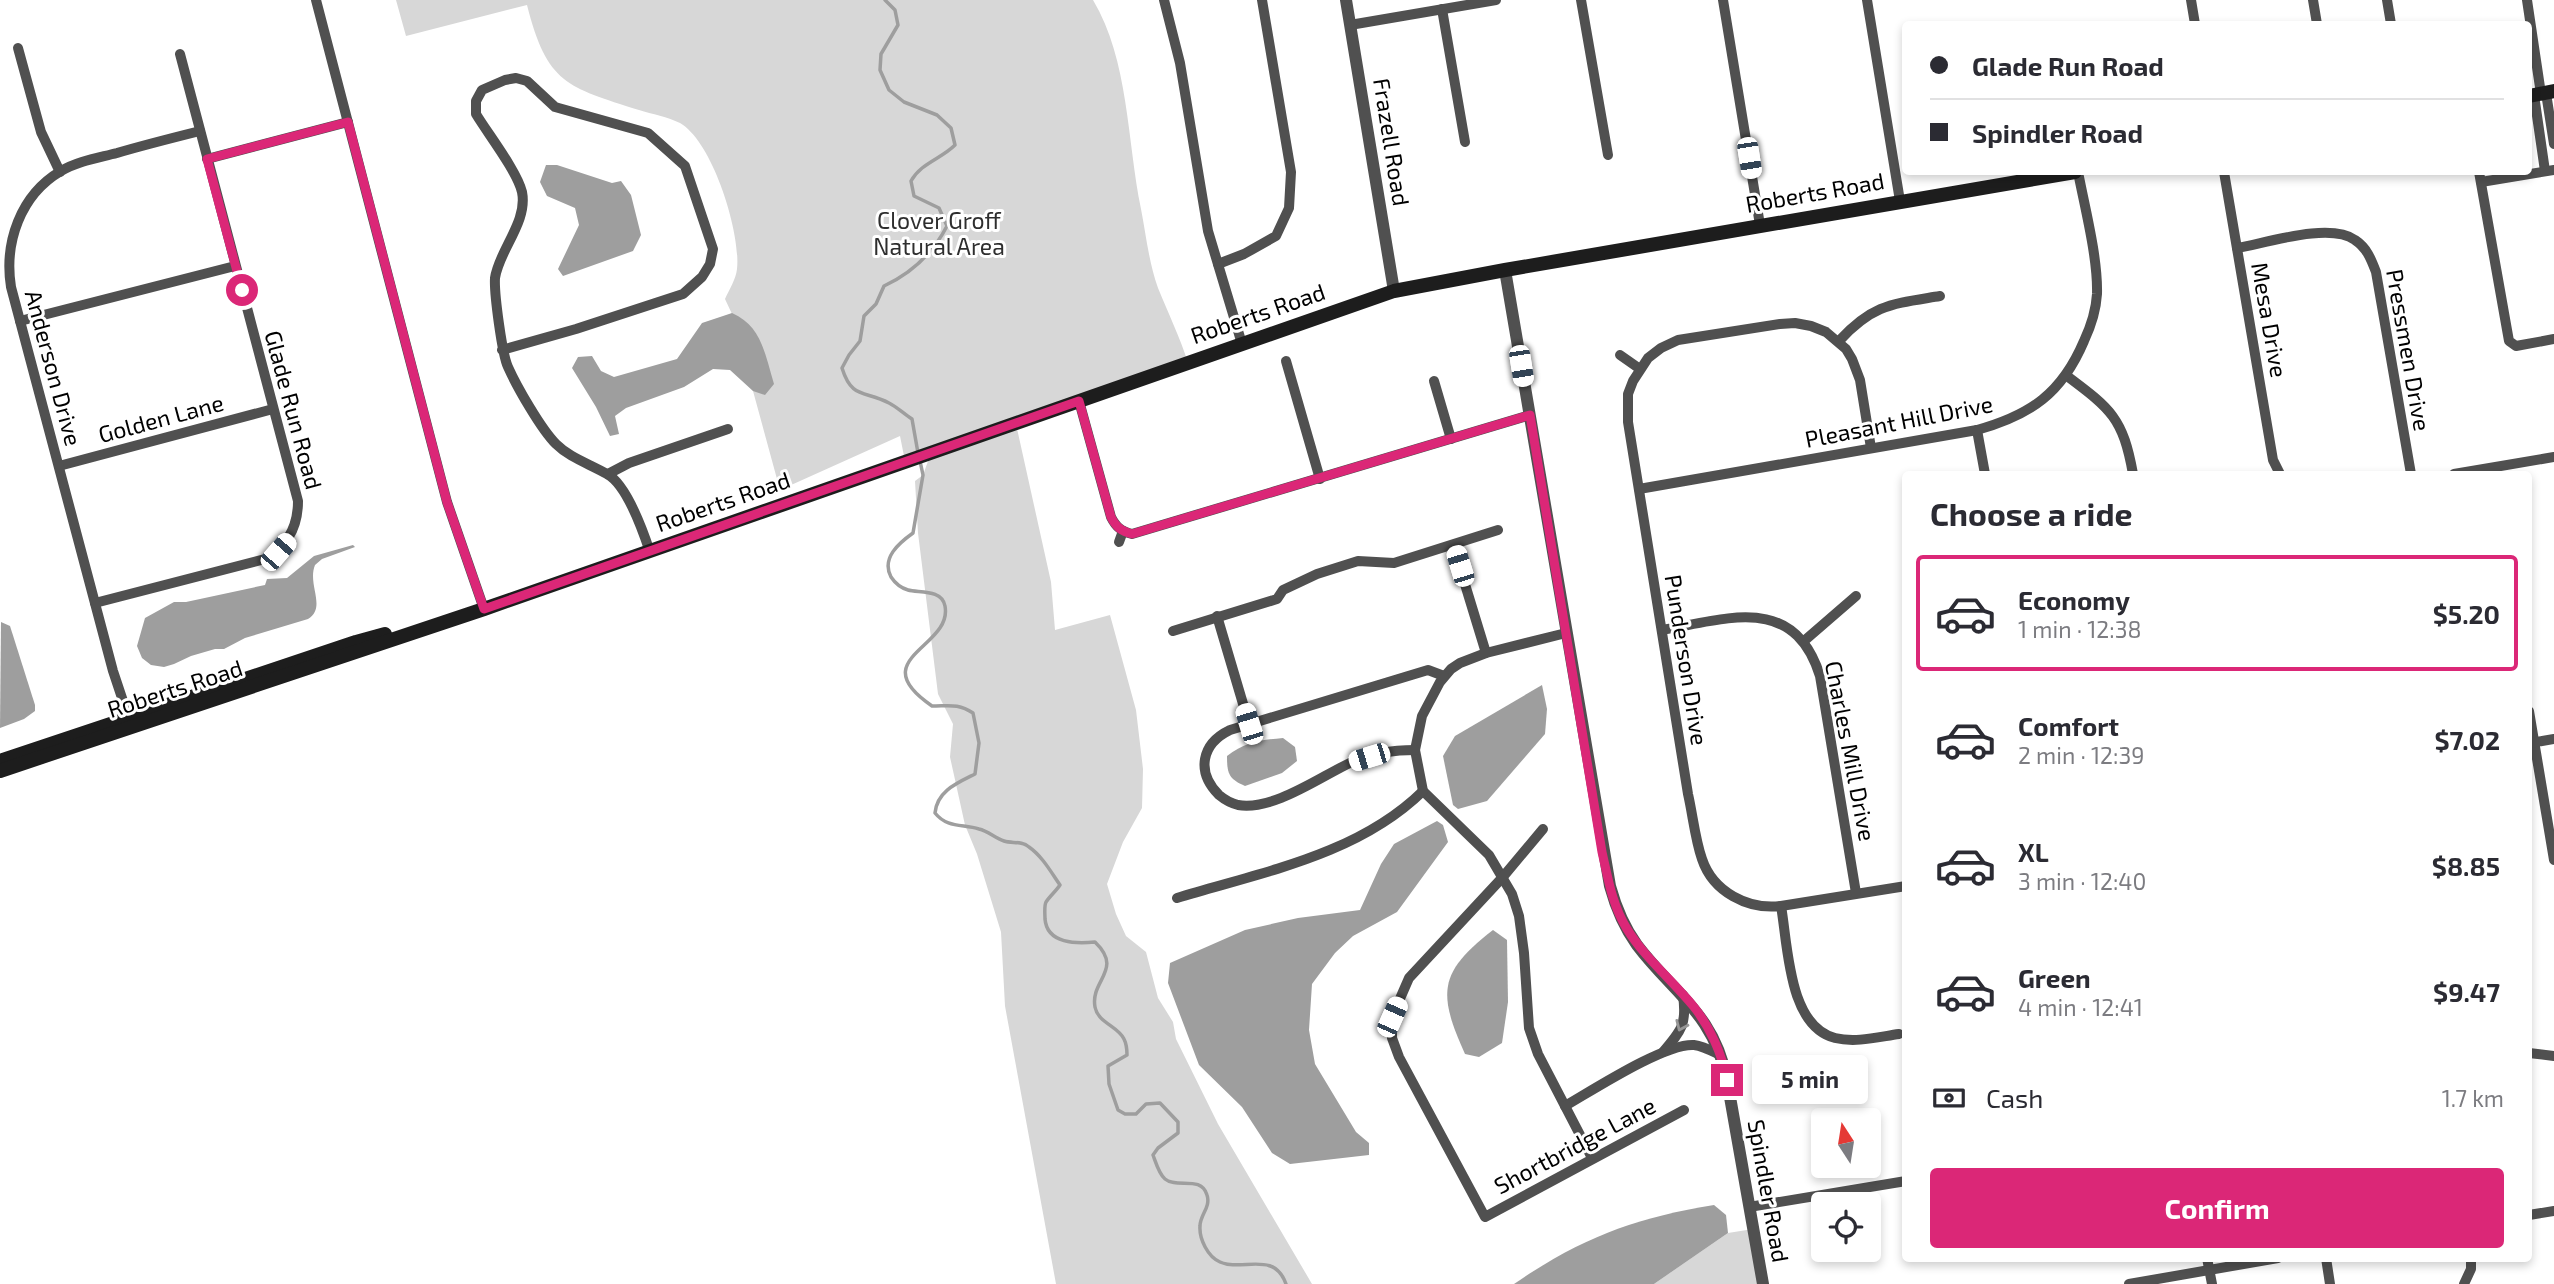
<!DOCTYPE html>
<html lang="en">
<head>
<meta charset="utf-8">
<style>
  body { margin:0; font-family:"Exo 2",sans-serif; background:#f2f2f3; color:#2b2b33; height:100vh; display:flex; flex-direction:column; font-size:26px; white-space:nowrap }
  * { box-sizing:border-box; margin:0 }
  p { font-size:23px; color:#7c7c81 }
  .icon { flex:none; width:38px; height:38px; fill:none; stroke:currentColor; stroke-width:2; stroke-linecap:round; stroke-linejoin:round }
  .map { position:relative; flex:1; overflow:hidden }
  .panel { position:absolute; left:1902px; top:471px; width:630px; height:791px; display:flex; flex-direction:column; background:#fff; border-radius:7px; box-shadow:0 4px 10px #0003 }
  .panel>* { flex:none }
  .guide { position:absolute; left:1902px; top:21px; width:630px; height:154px; border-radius:7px; box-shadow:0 4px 10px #0003; display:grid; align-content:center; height:154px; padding:0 28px; background:#fff }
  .needle { width:46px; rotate:348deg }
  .buttons { position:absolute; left:1811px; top:1108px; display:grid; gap:14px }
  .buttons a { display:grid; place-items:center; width:70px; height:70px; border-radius:7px; background:#fff; box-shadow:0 4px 10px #0003; font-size:35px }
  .end { position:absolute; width:32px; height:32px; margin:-16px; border:9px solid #db2777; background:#fff; box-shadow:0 0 0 4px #fff }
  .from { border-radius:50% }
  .bubble { position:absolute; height:49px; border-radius:7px; background:#fff; box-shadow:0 4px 10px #0003; font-size:23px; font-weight:700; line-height:49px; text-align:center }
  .car { position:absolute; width:21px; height:42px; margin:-21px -10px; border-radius:9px; box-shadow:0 0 5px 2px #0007; background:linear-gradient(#fff 24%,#345 0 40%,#fff 0 76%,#345 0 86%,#fff 0) }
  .guide b { display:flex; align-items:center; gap:24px; height:66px; font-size:26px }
  .guide b+b { border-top:2px solid #e1e1e2 }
  .guide i { width:18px; height:18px; background:#2b2b33 }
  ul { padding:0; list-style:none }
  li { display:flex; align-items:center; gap:21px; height:116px; margin:0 14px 10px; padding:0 14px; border:4px solid transparent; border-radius:7px }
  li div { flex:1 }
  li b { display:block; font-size:26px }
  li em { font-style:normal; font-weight:700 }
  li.active { border-color:#db2777 }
  li>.icon { width:63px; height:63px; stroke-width:1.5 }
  h2 { padding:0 28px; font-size:32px; line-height:84px }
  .pay { display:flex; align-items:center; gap:18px; height:77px; padding:0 28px; font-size:26px }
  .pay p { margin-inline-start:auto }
  .cta { display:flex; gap:14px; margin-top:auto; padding:14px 28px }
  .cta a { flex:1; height:80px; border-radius:7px; background:#db2777; color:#fff; font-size:28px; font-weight:700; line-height:80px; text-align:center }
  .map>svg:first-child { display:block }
  .green { fill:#d7d7d7 }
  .water { fill:#9e9e9e }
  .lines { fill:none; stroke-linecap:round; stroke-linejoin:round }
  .stream { stroke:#9e9e9e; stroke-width:3.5 }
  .minor { stroke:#505050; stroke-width:10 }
  .tertiary { stroke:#505050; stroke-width:12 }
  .secondary { stroke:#1d1d1d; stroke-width:14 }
  .oneway { stroke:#969696 }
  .route { stroke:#db2777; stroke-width:9 }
  .labels { text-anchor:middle; stroke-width:6; stroke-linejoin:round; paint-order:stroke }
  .street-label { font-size:23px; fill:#000; stroke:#fff }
  .park-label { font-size:23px; fill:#2e2e2e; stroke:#fff }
</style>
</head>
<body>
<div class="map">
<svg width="2554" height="1284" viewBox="0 0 2554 1284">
  <rect width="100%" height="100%" fill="#fff"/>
  <g class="green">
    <path d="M396 0H1093C1129 60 1127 141 1141 209 1146 235 1149 263 1158 288 1168 313 1180 337 1188 363L1016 424 1051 582 1055 630 1110 615 1136 710 1143 769 1142 808 1123 842 1107 884 1116 914 1126 936 1146 952 1158 998 1173 1022 1176 1039 1218 1124 1312 1284H1056L1005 1006 1001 932 977 854 965 825 950 757 953 724 938 694 918 533 915 481 923 475 931 453 905 461 900 436 780 490 732 314 725 299C729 290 736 279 737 269 741 233 713 142 680 123 668 117 652 114 639 110 567 87 547 84 527 5L406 36Z"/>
    <path d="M1753 1229 1763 1284H1654L1728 1233Z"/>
  </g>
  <g class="water">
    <path d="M546 165H557L612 183 621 181 631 195 641 235 633 251 563 276 558 269 579 225 575 208 547 196 540 182Z"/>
    <path d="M732 313C762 326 765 355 774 384L765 395 753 391 730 370 713 369 684 387 626 408 615 416 619 434 610 436 596 407 572 368 578 357 592 356 601 371 614 377 677 359 702 323Z"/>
    <path d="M353 545 355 547 322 559 315 565C307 585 327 607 308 619L245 638 224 649H215L191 656 174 664 164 667 151 665 142 658 137 646 145 618 174 602H186L265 585 267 579 287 578 314 556Z"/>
    <path d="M1 622 10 626 35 705V711L24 719 0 728Z"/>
    <path d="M1542 685 1547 709 1545 734 1487 801 1458 809 1453 805 1443 756 1455 736Z"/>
    <path d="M1283 738 1295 747 1297 761 1282 773 1245 786C1229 779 1227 774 1227 756 1245 742 1261 740 1283 738Z"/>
    <path d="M1437 821 1443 825 1448 842 1397 912 1353 936 1335 953 1312 984 1309 1030 1315 1064 1356 1132 1369 1143V1155L1290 1164 1272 1153 1242 1107 1199 1065 1168 983 1170 963 1245 930 1298 918 1360 910 1381 864 1394 844Z"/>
    <path d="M1493 930 1507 940 1508 1002 1502 1043 1479 1057 1465 1054C1437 992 1439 972 1493 930Z"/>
    <path d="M1714 1205 1726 1215 1728 1233 1654 1284H1514C1581 1238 1634 1218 1714 1205Z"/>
  </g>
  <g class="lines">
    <g class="stream">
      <path d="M885 0 895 10 898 25 881 54 880 70 889 90 904 102 937 115 951 128 955 145C941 159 921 163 911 181L914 196 939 208 947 226C933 253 912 273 884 286L876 304 864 316 860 341 849 355 842 368C852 400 865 390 889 403 897 407 904 414 912 419L918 453"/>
      <path d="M920 461 923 475 913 533C899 543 881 558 891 577 895 583 901 588 908 590 919 593 942 589 945 606 953 648 862 658 932 706 949 706 958 703 973 713L979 743 975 774C957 783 937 791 935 813 947 828 962 824 979 829 988 831 995 838 1004 841 1012 844 1021 840 1029 847 1042 856 1051 872 1060 885 1056 891 1050 896 1046 902 1044 906 1045 914 1045 919 1047 944 1077 944 1095 942 1124 970 1090 980 1095 1007 1098 1023 1118 1026 1124 1039 1126 1043 1127 1049 1127 1055L1108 1066 1109 1084 1118 1110 1125 1114H1136L1146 1104 1160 1103 1178 1122V1133L1158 1148 1153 1155C1156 1163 1159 1174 1165 1179 1177 1189 1201 1175 1207 1195 1211 1207 1200 1215 1200 1226 1199 1239 1208 1257 1220 1262 1242 1272 1274 1250 1286 1284"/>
    </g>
    <g class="minor">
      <path d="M316 0 447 502 484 609"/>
      <path d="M1164 0 1180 63 1208 231 1242 344"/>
      <path d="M1581 0 1608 155"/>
      <path d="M1723 0 1760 225"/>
      <path d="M1867 0 1900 201"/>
      <path d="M2191 0 2195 24"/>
      <path d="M2313 0 2317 24"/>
      <path d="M2387 0 2391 24"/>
      <path d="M2527 0 2541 94"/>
      <path d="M1442 9 1465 142"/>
      <path d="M1350 25 1496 0"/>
      <path d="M18 48 41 132 60 172"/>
      <path d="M2546 93 2554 144"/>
      <path d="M2534 95 2545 171"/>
      <path d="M207 159 348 122"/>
      <path d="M2224 172 2273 460 2280 474"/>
      <path d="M2479 172 2509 341 2516 346 2554 339"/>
      <path d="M2481 182 2554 170"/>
      <path d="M2237 248C2266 243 2330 222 2355 240 2367 248 2371 259 2376 272L2411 474"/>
      <path d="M1218 264 1244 254 1276 236 1289 208 1291 172 1262 0"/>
      <path d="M20 321 235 266"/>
      <path d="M1839 341C1873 304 1892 304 1940 296"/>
      <path d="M502 350 576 329 683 294 702 277 710 264 713 249 685 166 648 133 555 107 527 81 516 78 505 80 482 90 476 101V114C488 134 517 171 522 192 528 222 499 250 495 278 494 293 502 354 508 367 517 387 541 429 556 444 570 458 590 464 607 474 626 484 643 531 650 552"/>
      <path d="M1620 355 1640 369"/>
      <path d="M1286 361 1320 479"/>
      <path d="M2067 376C2111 409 2123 418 2133 474"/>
      <path d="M1434 381 1451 439"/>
      <path d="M1079 401 1111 517C1116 527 1121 531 1132 534L1530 415"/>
      <path d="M1977 430 1985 474"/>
      <path d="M1871 448 1860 380 1852 359 1846 349 1826 332 1811 326 1795 323 1780 324 1678 340 1661 348 1648 358 1633 381 1628 394V422L1688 794C1693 816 1695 839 1702 859 1713 892 1748 910 1781 906L1906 886"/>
      <path d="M59 466 273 409"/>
      <path d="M608 474 629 463 728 429"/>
      <path d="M2454 474 2554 457"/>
      <path d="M1639 489 1977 430C2031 415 2062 393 2084 341 2091 326 2096 311 2097 294 2098 258 2085 208 2078 172"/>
      <path d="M1119 542 1123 531"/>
      <path d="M1453 545 1486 653"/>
      <path d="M95 603 265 559C288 546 298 527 298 501L180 54"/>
      <path d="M1217 616 1249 724"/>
      <path d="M1662 630C1727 619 1794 593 1820 676L1856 893"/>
      <path d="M1173 631 1277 599 1283 590 1317 574 1358 561 1394 563 1498 530"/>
      <path d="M1566 633 1486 653 1460 663 1451 669 1440 682 1422 716 1415 750 1423 791 1489 855 1512 894 1519 916 1524 953 1529 1028 1538 1054 1592 1158"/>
      <path d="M1804 641 1856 596"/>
      <path d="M2529 711 2554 860"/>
      <path d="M130 722 113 671 11 287C4 243 20 195 61 171 78 161 98 158 117 153 144 145 172 138 200 131"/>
      <path d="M2530 743 2554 739"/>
      <path d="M1415 750C1394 750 1372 753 1352 762 1321 776 1274 811 1238 805 1230 803 1225 800 1219 795 1196 772 1201 744 1230 730L1428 670 1444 676"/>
      <path d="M1543 829 1502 878 1409 978 1392 1017V1038L1399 1057 1485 1217 1684 1110"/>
      <path d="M1177 898C1262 872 1358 855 1423 791"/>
      <path d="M1781 906C1788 945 1788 1026 1835 1038 1856 1043 1878 1037 1899 1034"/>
      <path d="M1663 1052C1682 1030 1687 1024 1683 995"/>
      <path d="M2529 1053 2554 1056"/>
      <path d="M1565 1106C1593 1090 1665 1043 1694 1045 1703 1046 1712 1051 1720 1055"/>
      <path d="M1749 1207 1906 1181"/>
      <path d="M2529 1215 2554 1211"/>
      <path d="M2207 1258 2212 1284"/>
      <path d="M2326 1258 2330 1284"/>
      <path d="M2129 1284 2278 1258"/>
      <path d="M2464 1284 2471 1269V1258"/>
    </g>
    <g class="tertiary">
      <path d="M1346 0 1394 291"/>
      <path d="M1505 270 1610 886C1616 908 1624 927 1637 945 1674 994 1714 1013 1727 1080L1763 1284"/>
    </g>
    <g class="secondary">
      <path d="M2529 96 2554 91"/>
      <path d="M0 761 356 642 385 634"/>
      <path d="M0 771 484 609 1394 291 1505 270 2075 172"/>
    </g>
  </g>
  <defs><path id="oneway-chevron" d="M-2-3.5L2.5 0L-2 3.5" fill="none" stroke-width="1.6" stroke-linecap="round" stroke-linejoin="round" transform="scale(1.75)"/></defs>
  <use class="oneway" href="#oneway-chevron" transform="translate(1681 1026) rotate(114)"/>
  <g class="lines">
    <path class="route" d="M242 290 207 159 348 122 447 502 484 609 1079 401 1111 517C1116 527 1121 531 1132 534L1530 415 1602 852C1608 878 1612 905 1627 929 1645 958 1672 980 1694 1007 1710 1027 1722 1054 1727 1080"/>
  </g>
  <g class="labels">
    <g class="street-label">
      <text transform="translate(1391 142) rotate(81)" y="8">Frazell Road</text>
      <text transform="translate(1815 193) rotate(-10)" y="8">Roberts Road</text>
      <text transform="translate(1258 314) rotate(-19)" y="8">Roberts Road</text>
      <text transform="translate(2269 320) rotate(80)" y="8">Mesa Drive</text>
      <text transform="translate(2408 350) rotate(80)" y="8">Pressmen Drive</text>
      <text transform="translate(53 368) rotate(75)" y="8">Anderson Drive</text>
      <text transform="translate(293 410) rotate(75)" y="8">Glade Run Road</text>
      <text transform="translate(161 419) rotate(-15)" y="8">Golden Lane</text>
      <text transform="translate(1899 422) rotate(-11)" y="8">Pleasant Hill Drive</text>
      <text transform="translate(723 502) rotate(-19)" y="8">Roberts Road</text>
      <text transform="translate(1686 660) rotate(81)" y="8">Punderson Drive</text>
      <text transform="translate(175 689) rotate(-18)" y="8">Roberts Road</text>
      <text transform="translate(1850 751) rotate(79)" y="8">Charles Mill Drive</text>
      <text transform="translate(1575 1146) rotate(-28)" y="8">Shortbridge Lane</text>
      <text transform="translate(1768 1191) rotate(80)" y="8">Spindler Road</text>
    </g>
    <g class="park-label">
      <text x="939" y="229">Clover Groff<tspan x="939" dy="26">Natural Area</tspan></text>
    </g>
  </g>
</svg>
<div class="buttons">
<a><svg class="needle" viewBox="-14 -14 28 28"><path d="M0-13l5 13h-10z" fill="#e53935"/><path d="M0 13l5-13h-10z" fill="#7c7c81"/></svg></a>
<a><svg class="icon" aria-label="locate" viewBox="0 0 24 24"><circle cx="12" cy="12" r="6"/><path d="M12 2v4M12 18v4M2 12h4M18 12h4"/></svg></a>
</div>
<i class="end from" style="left:242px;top:290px"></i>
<i class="end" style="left:1727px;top:1080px"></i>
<div class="bubble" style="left:1752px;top:1055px;width:116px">5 min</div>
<i class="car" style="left:1749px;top:158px;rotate:171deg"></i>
<i class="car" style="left:1521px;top:366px;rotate:171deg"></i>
<i class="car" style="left:278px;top:552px;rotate:41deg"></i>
<i class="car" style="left:1460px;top:566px;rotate:343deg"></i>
<i class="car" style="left:1249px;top:724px;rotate:343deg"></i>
<i class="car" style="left:1369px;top:757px;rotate:253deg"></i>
<i class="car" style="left:1392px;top:1017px;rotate:24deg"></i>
<div class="guide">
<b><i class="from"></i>Glade Run Road</b>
<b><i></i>Spindler Road</b>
</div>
<section class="panel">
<h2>Choose a ride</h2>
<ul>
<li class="active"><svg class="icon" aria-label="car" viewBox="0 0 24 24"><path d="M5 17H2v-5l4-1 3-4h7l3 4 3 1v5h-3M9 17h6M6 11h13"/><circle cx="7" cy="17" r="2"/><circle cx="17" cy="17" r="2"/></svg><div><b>Economy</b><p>1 min · 12:38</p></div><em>$5.20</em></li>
<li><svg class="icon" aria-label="car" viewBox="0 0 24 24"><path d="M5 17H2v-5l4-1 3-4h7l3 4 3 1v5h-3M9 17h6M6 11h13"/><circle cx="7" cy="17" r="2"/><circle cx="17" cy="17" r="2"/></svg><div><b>Comfort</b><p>2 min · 12:39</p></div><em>$7.02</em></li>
<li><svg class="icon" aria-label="car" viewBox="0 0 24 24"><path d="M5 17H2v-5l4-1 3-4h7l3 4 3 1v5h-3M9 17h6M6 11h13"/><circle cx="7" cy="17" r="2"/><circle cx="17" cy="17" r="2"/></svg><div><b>XL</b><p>3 min · 12:40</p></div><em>$8.85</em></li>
<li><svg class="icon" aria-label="car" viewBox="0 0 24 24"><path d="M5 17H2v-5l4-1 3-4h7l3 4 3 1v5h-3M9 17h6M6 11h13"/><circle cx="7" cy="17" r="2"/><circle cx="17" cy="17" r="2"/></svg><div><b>Green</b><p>4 min · 12:41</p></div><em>$9.47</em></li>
</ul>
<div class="pay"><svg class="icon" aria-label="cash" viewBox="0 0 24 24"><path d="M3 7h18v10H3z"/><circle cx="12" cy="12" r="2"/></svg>Cash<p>1.7 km</p></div>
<div class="cta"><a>Confirm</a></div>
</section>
</div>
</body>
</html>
